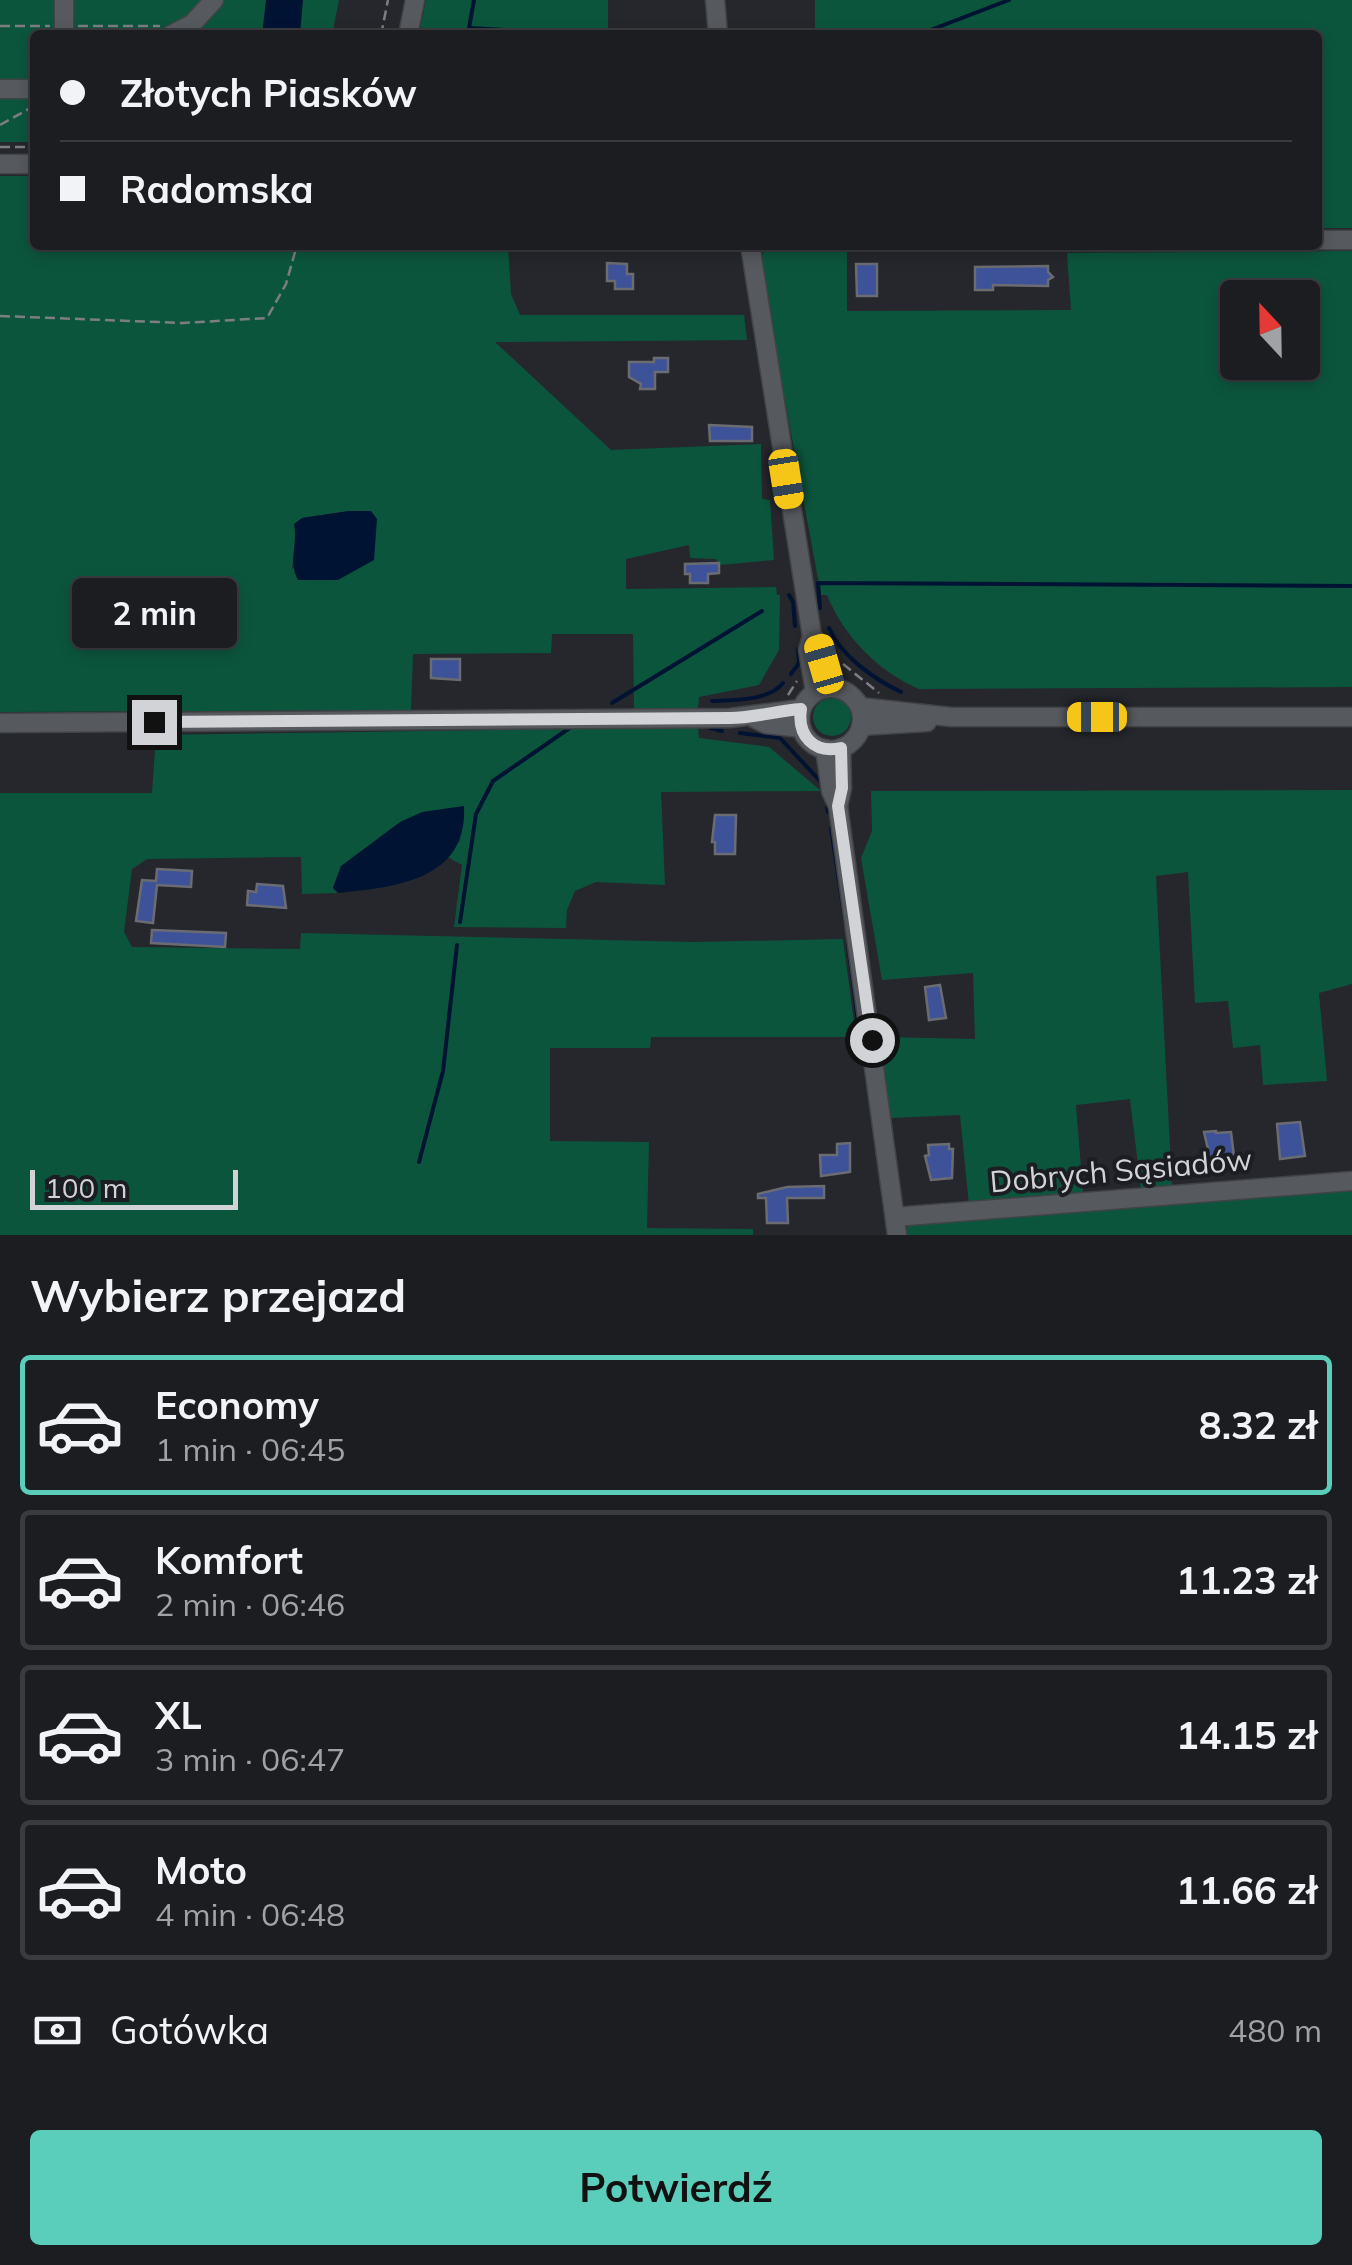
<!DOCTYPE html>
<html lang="pl">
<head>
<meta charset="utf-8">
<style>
  body { margin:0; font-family:Mulish,sans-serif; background:#25262a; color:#f1f3f6; height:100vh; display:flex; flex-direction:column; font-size:38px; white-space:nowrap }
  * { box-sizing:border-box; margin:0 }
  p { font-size:32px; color:#a0a2a5 }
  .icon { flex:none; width:55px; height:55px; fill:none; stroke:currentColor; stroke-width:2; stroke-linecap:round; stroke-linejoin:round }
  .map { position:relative; height:1235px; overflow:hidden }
  .details { display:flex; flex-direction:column; background:#1c1d21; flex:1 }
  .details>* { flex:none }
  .guide { position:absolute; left:30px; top:30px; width:1292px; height:220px; border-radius:10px; box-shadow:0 5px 15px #0003,0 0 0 2px #3a3b3f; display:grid; align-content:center; height:220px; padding:0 30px; background:#1c1d21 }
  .needle { width:65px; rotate:338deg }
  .controls { position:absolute; left:1220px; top:280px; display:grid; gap:20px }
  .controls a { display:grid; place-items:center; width:100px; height:100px; border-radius:10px; background:#1c1d21; box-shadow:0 5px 15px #0003,0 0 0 2px #3a3b3f; font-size:50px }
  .scale { position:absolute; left:30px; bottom:25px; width:208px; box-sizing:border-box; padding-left:10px; border:5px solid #d1d3d6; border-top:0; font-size:28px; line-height:35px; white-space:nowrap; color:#d1d3d6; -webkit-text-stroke:8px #1c1d22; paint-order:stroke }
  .end { position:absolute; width:45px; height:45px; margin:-22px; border:12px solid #d1d3d6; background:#111; box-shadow:0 0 0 5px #111 }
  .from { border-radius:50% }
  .bubble { position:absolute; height:70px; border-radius:10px; background:#1c1d21; box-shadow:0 5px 15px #0003,0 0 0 2px #3a3b3f; font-size:32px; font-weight:700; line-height:70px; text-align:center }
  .car { position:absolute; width:30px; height:60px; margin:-30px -15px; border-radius:12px; box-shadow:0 0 8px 2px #0007; background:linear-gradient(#f5c518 24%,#345 0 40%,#f5c518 0 76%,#345 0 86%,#f5c518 0) }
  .guide b { display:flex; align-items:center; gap:35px; height:95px; font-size:38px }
  .guide b+b { border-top:2px solid #3a3b3f }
  .guide i { width:25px; height:25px; background:#f1f3f6 }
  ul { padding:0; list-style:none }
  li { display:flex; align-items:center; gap:30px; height:140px; margin:0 20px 15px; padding:0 10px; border:5px solid #3a3b3f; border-radius:10px }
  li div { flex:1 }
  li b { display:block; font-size:38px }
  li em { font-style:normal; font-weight:700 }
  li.on { border-color:#5bcebb }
  li>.icon { width:90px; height:90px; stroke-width:1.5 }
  h2 { padding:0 30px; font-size:45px; line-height:120px }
  .pay { display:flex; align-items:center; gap:25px; height:110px; padding:0 30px; font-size:38px }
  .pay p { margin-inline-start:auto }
  .primary-button { display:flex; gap:20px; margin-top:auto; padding:20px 30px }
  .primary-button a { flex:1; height:115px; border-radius:10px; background:#5bcebb; color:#111; font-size:40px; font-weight:700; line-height:115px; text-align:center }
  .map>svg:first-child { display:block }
  .green { fill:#0c553d; fill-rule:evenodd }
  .water { fill:#001333 }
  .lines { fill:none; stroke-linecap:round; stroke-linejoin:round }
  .stream { stroke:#001333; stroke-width:4 }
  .building { fill:#3e529a; stroke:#6a6c72; stroke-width:2.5 }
  .minor-casing { stroke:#414346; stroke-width:21 }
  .path { stroke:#7c7e82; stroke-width:2.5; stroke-dasharray:10 5; stroke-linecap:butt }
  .minor { stroke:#56595e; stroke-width:18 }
  .route { stroke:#d1d3d6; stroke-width:12 }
  .labels { text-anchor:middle; stroke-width:8; stroke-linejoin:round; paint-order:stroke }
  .street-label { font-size:30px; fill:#d1d3d6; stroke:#1c1d22 }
</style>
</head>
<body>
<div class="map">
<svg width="1352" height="1235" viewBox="0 0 1352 1235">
  <rect width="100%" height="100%" fill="#25272c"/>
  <g class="green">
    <path d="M0 0H339L332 35H35V142H0Z"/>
    <path d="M426 0H608V31L706 30 707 35H419Z"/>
    <path d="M815 0H1352V228H1318V35H815Z"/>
    <path d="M0 176H35V245H508L511 294 520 315H744L747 340 495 342 611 450 761 444 762 499 770 500 774 560 719 565 716 559 690 558 689 545 626 559V589L776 587 777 595H780L779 650 759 685 699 697 698 709H634L633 634H552L551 653 413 654 411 710 0 712ZM349 511 292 569 296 536 302 518Z"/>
    <path d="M847 249V311L1071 310 1067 253 1352 251V687L919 689C878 671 844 637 827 595H821L759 259 765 251ZM1238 298H1302V362H1238Z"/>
    <circle cx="832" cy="717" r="19"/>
    <path d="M698 727 699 738 769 747 821 791 661 792 665 885 596 882 575 891 567 910 566 928 454 927 462 865 448 857 461 839 357 856 341 866 333 888 338 893 302 894 301 857 147 859 132 869 124 932 132 947 300 949 301 933 694 942 843 939 856 1037H651L650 1048H550V1141L649 1142 647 1228 753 1229V1235H0V793H152L156 735Z"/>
    <path d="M1352 790V984L1319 993 1327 1081 1263 1085 1260 1045 1233 1048 1228 1001 1195 1003 1188 872 1156 876 1172 1186 1141 1189 1130 1099 1076 1105 1083 1193 969 1205 960 1115 891 1118 880 1037 975 1039 973 973 882 980 861 858 872 831 871 791Z"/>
    <path d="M1352 1187V1235H906L908 1222Z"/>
  </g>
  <g class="water">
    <path d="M266 0H303L300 35H262Z"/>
    <path d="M349 511H371L377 519 374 560 338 580H298C288 562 298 544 294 524L302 518Z"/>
    <path d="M464 806C468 881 394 887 338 893L333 888 341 866 400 822 422 812Z"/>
  </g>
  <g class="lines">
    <g class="stream">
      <path d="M474 0 469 28 594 35"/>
      <path d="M791 33 928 31 1009 0"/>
      <path d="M789 595 793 602 795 626"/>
      <path d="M820 608 818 583 1352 586"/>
      <path d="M829 628C841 656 874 679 901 692"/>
      <path d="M791 674 799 663 798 649"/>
      <path d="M712 701C734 700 769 701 783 683"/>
      <path d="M612 703 762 611"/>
      <path d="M710 728 722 731"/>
      <path d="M740 733 780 738 822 783"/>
      <path d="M827 808 828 812"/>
      <path d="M831 828 846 927"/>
      <path d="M460 922 476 814 493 781 574 725"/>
      <path d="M848 943 859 1031"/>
      <path d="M419 1162 443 1071 457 945"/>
    </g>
  </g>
  <g class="building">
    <path d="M607 263 627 264V274H633V289H615V281H607Z"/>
    <path d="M856 264H877V296H857Z"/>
    <path d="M1048 266V272L1053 277 1048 280V286L993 285V290H975V267Z"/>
    <path d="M654 358H668V372H655V389H640L641 384 629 377V362H654Z"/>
    <path d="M709 425 752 427V441H710Z"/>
    <path d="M719 563V573L708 574V583H690V574H685V564Z"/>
    <path d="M431 659H460V680L431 678Z"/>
    <path d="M715 815H736L735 854H715V842H712Z"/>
    <path d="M157 869 192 871 191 887 157 885 153 923 136 921 142 880 156 881Z"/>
    <path d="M257 884 283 886 286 908 247 905 248 891 256 892Z"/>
    <path d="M152 930 226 933 225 947 151 943Z"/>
    <path d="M940 985 946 1018 929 1020 925 987Z"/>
    <path d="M1300 1122 1305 1156 1280 1159 1277 1124Z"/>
    <path d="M1216 1131V1133L1231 1132 1234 1156 1210 1158 1204 1132Z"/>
    <path d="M850 1143V1172L821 1176 820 1155H837V1144Z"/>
    <path d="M949 1144V1149H953L952 1178 931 1180 925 1156 929 1155 928 1145Z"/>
    <path d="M824 1186V1198H787L788 1223H767L766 1198H758V1194L787 1187Z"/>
  </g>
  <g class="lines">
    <defs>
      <g id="minor">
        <path d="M64 0V35"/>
        <path d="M715 0 718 35"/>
        <path d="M171 35 192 24 214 0"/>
        <path d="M408 35 415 0"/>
        <path d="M0 89H35"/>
        <path d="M0 164H35"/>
        <path d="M1318 240H1352"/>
        <path d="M750 245 812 636 808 650 815 691"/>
        <path d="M812 636 819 644 831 687"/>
        <circle cx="831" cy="719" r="31"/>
        <path d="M860 707 951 717H1352"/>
        <path d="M754 718 766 724 801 728"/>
        <path d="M0 723 730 718 801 709"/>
        <path d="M861 726 927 722"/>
        <path d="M825 749 831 791 838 806 897 1235"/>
        <path d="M838 806 842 788 841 748"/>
        <path d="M895 1217 1352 1181"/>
      </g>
    </defs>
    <use href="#minor" class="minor-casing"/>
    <g class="path">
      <path d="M0 26H50"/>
      <path d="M78 26H160"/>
      <path d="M381 35 388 0"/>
      <path d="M0 125 34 106"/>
      <path d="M0 147H35"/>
      <path d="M0 316 183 323 267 318 286 284 297 245"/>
      <path d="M843 664 879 693"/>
      <path d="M788 695 797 681"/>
    </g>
    <use href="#minor" class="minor"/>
  </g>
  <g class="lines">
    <path class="route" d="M154 722 730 718C754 718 776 711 801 709 797 736 814 754 841 748L842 788 838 806 872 1040"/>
  </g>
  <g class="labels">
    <g class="street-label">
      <text transform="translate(1121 1171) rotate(-5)" y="10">Dobrych Sąsiadów</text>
    </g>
  </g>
</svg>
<div class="controls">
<a><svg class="needle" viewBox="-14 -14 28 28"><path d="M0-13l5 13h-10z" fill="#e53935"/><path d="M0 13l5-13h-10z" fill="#a0a2a5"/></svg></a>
</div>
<div class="scale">100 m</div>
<i class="end from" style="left:872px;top:1040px"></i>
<i class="end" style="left:154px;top:722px"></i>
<div class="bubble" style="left:72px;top:578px;width:165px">2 min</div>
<i class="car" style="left:786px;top:479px;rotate:171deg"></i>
<i class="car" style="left:824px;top:664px;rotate:344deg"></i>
<i class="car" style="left:1097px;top:717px;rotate:270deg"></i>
<div class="guide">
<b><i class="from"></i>Złotych Piasków</b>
<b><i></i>Radomska</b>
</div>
</div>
<section class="details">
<h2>Wybierz przejazd</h2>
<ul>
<li class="on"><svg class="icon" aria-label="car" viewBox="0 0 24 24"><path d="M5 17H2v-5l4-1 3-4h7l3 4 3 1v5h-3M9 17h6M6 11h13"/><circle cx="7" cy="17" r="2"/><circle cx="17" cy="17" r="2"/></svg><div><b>Economy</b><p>1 min · 06:45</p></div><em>8.32 zł</em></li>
<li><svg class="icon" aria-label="car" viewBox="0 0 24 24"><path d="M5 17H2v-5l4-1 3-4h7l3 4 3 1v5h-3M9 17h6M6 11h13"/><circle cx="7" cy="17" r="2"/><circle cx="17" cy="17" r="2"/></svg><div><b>Komfort</b><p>2 min · 06:46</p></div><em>11.23 zł</em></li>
<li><svg class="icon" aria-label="car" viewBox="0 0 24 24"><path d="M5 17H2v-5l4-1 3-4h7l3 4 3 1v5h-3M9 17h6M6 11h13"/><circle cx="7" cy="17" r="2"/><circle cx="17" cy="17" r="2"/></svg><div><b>XL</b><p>3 min · 06:47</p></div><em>14.15 zł</em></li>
<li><svg class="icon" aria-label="car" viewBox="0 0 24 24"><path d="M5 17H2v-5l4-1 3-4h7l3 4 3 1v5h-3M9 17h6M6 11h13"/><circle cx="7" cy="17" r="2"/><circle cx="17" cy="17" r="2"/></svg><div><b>Moto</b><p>4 min · 06:48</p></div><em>11.66 zł</em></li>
</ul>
<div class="pay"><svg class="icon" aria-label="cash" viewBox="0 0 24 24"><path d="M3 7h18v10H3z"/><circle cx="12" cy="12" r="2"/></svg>Gotówka<p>480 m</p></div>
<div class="primary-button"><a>Potwierdź</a></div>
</section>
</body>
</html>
